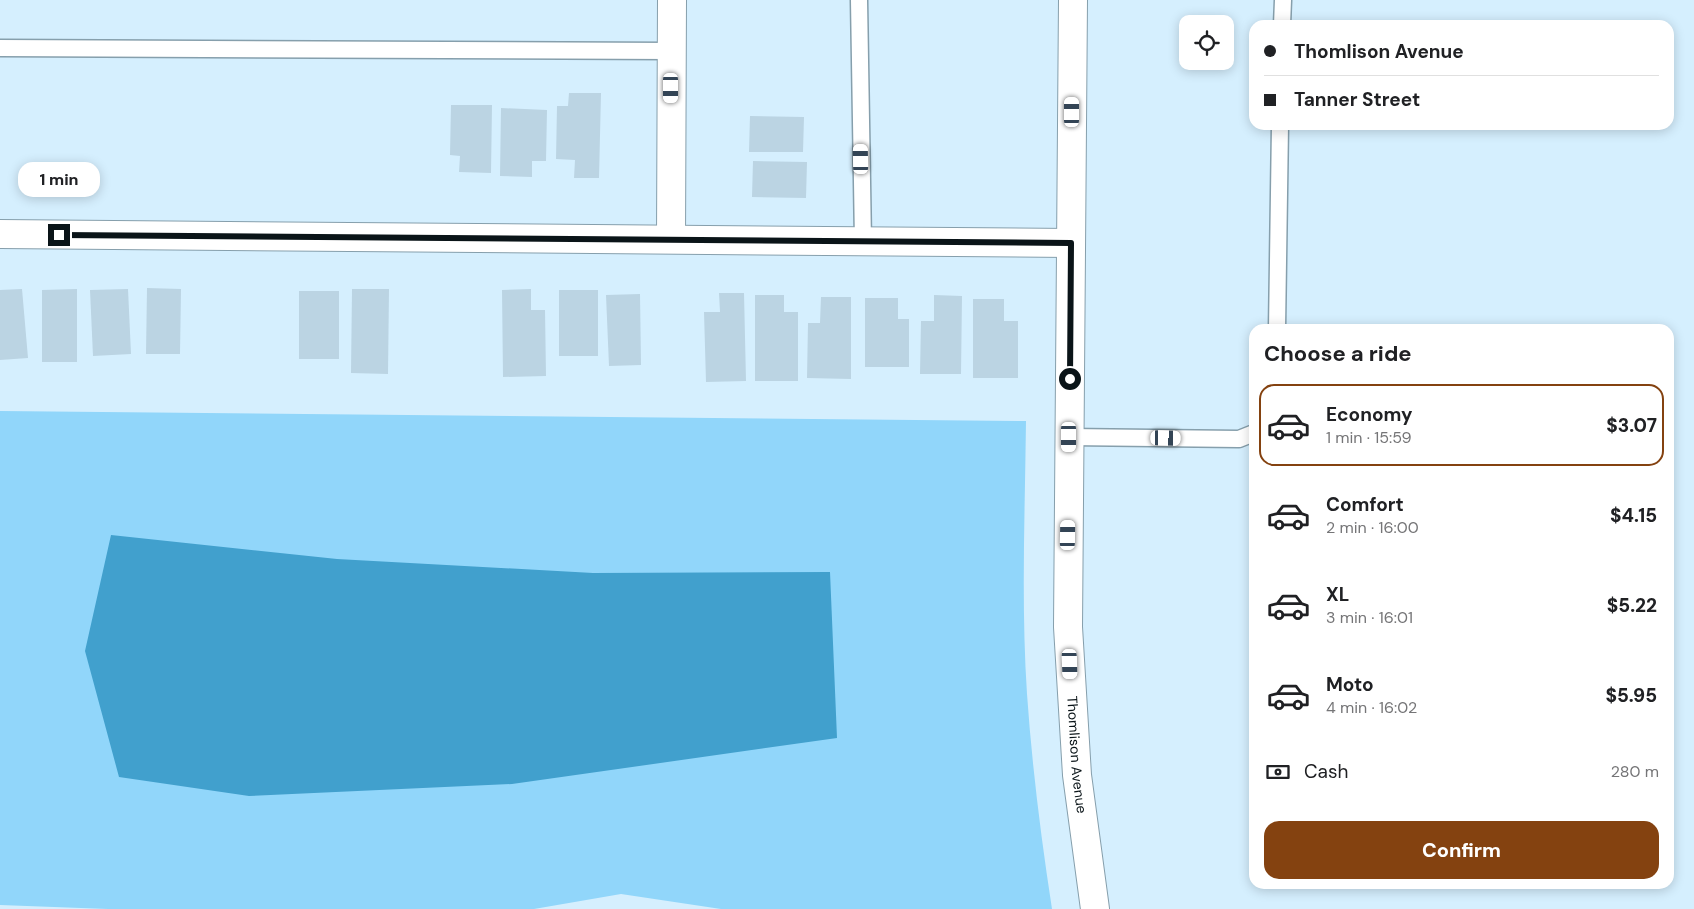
<!DOCTYPE html>
<html lang="en">
<head>
<meta charset="utf-8">
<style>
  body { margin:0; font-family:"DM Sans",sans-serif; background:#f6f6f6; color:#202124; height:100vh; display:flex; flex-direction:column; font-size:19px; white-space:nowrap }
  * { box-sizing:border-box; margin:0 }
  p { font-size:16px; color:#757577 }
  .icon { flex:none; width:28px; height:28px; fill:none; stroke:currentColor; stroke-width:2; stroke-linecap:round; stroke-linejoin:round }
  .map { position:relative; flex:1; overflow:hidden }
  .side { position:absolute; left:1249px; top:324px; width:425px; height:565px; display:flex; flex-direction:column; background:#fff; border-radius:15px; box-shadow:0 2px 12px #0003 }
  .side>* { flex:none }
  .guide { position:absolute; left:1249px; top:20px; width:425px; height:110px; border-radius:15px; box-shadow:0 2px 12px #0003; display:grid; align-content:center; height:110px; padding:0 15px; background:#fff }
  .controls { position:absolute; left:1179px; top:15px; display:grid; gap:10px }
  .controls a { display:grid; place-items:center; width:55px; height:55px; border-radius:10px; background:#fff; box-shadow:0 2px 12px #0003; font-size:25px }
  .end { position:absolute; width:22px; height:22px; margin:-11px; border:6px solid #0a1418; background:#fff; box-shadow:0 0 0 2px #fff }
  .from { border-radius:50% }
  .bubble { position:absolute; height:35px; border-radius:15px; background:#fff; box-shadow:0 2px 12px #0003; font-size:16px; font-weight:800; line-height:35px; text-align:center }
  .car { position:absolute; width:15px; height:30px; margin:-15px -8px; border-radius:6px; box-shadow:0 0 4px 1px #0007; background:linear-gradient(#fff 24%,#345 0 40%,#fff 0 76%,#345 0 86%,#fff 0) }
  .guide b { display:flex; align-items:center; gap:18px; height:48px; font-size:19px }
  .guide b+b { border-top:1px solid #e0e0e0 }
  .guide i { width:12px; height:12px; background:#202124 }
  ul { padding:0; list-style:none }
  li { display:flex; align-items:center; gap:15px; height:82px; margin:0 10px 8px; padding:0 5px; border:2px solid transparent; border-radius:15px }
  li div { flex:1 }
  li b { display:block; font-size:19px }
  li em { font-style:normal; font-weight:800 }
  li.current { border-color:#844210 }
  li>.icon { width:45px; height:45px; stroke-width:1.5 }
  h2 { padding:0 15px; font-size:22px; line-height:60px }
  .pay { display:flex; align-items:center; gap:12px; height:55px; padding:0 15px; font-size:19px }
  .pay p { margin-inline-start:auto }
  .cta { display:flex; gap:10px; margin-top:auto; padding:10px 15px }
  .cta a { flex:1; height:58px; border-radius:15px; background:#844210; color:#fff; font-size:20px; font-weight:800; line-height:58px; text-align:center }
  .map>svg:first-child { display:block }
  .green { fill:#91d6fa }
  .water { fill:#41a0cd }
  .building { fill:#bbd4e3 }
  .lines { fill:none; stroke-linecap:round; stroke-linejoin:round }
  .service-casing { stroke:#869fac; stroke-width:19 }
  .minor-casing { stroke:#869fac; stroke-width:30 }
  .tertiary-casing { stroke:#869fac; stroke-width:30 }
  .service { stroke:#fff; stroke-width:16 }
  .minor { stroke:#fff; stroke-width:28 }
  .tertiary { stroke:#fff; stroke-width:28 }
  .route { stroke:#0a1418; stroke-width:6 }
  .labels { text-anchor:middle; stroke-width:4; stroke-linejoin:round; paint-order:stroke }
  .street-label { font-size:14px; fill:#0a1418; stroke:#fff }
</style>
</head>
<body>
<div class="map">
<svg width="1694" height="909" viewBox="0 0 1694 909">
  <rect width="100%" height="100%" fill="#d5effe"/>
  <path class="green" d="M0 411 1026 421C1025 512 1021 603 1027 694 1032 766 1041 837 1052 909H721L621 894 534 909H108L0 905Z"/>
  <path class="water" d="M111 535 337 559 593 573 830 572 837 738 512 784 249 796 119 777 85 651Z"/>
  <g class="building">
    <path d="M569 93H601L599 178H574L575 160 556 159 557 106H568Z"/>
    <path d="M451 105H492L491 173 459 172 460 156 450 155Z"/>
    <path d="M501 108 547 110 546 161H532V177L500 176Z"/>
    <path d="M750 116 804 117 803 152H749Z"/>
    <path d="M753 161 807 162 806 198 752 197Z"/>
    <path d="M147 288 181 289 180 354H146Z"/>
    <path d="M22 289 28 358 0 360V290Z"/>
    <path d="M77 289V362H42V290Z"/>
    <path d="M128 289 131 354 93 356 90 290Z"/>
    <path d="M352 289H389L388 374 351 373Z"/>
    <path d="M531 289V310H545L546 376 503 377 502 290Z"/>
    <rect x="559" y="290" width="39" height="66"/>
    <rect x="299" y="291" width="40" height="68"/>
    <path d="M719 293H744L746 381 706 382 704 312H720Z"/>
    <path d="M640 294 641 365 609 366 606 295Z"/>
    <path d="M755 295H784V312H798V381H755Z"/>
    <path d="M934 295 962 296 961 374H920L921 321H934Z"/>
    <path d="M821 297H851V379L807 378 808 323H820Z"/>
    <path d="M865 298H898V319H909V367H865Z"/>
    <path d="M973 299H1004V321H1018V378H973Z"/>
  </g>
  <g class="lines">
    <defs>
      <g id="service">
        <path d="M859 0 863 242"/>
        <path d="M1282 25 1283 0"/>
        <path d="M0 48 671 51"/>
        <path d="M1277 329 1280 125"/>
        <path d="M1069 437 1239 439 1254 433"/>
      </g>
      <g id="minor">
        <path d="M0 234 1071 243"/>
        <path d="M671 239 672 0"/>
      </g>
      <g id="tertiary">
        <path id="s1" d="M1073 0 1068 627 1077 775 1095 909"/>
      </g>
    </defs>
    <use href="#service" class="service-casing"/>
    <use href="#minor" class="minor-casing"/>
    <use href="#tertiary" class="tertiary-casing"/>
    <use href="#service" class="service"/>
    <use href="#minor" class="minor"/>
    <use href="#tertiary" class="tertiary"/>
  </g>
  <g class="lines">
    <path class="route" d="M59 235 1071 243 1070 379"/>
  </g>
  <g class="labels">
    <g class="street-label">
      <text dy="5" stroke="none"><textPath href="#s1" startOffset="755">Thomlison Avenue</textPath></text>
    </g>
  </g>
</svg>
<div class="controls">
<a><svg class="icon" aria-label="locate" viewBox="0 0 24 24"><circle cx="12" cy="12" r="6"/><path d="M12 2v4M12 18v4M2 12h4M18 12h4"/></svg></a>
</div>
<i class="end from" style="left:1070px;top:379px"></i>
<i class="end" style="left:59px;top:235px"></i>
<div class="bubble" style="left:18px;top:162px;width:82px">1 min</div>
<i class="car" style="left:671px;top:88px;rotate:180deg"></i>
<i class="car" style="left:1072px;top:112px;rotate:0deg"></i>
<i class="car" style="left:861px;top:159px;rotate:359deg"></i>
<i class="car" style="left:1069px;top:437px;rotate:180deg"></i>
<i class="car" style="left:1166px;top:438px;rotate:91deg"></i>
<i class="car" style="left:1068px;top:535px;rotate:1deg"></i>
<i class="car" style="left:1070px;top:664px;rotate:178deg"></i>
<div class="guide">
<b><i class="from"></i>Thomlison Avenue</b>
<b><i></i>Tanner Street</b>
</div>
<section class="side">
<h2>Choose a ride</h2>
<ul>
<li class="current"><svg class="icon" aria-label="car" viewBox="0 0 24 24"><path d="M5 17H2v-5l4-1 3-4h7l3 4 3 1v5h-3M9 17h6M6 11h13"/><circle cx="7" cy="17" r="2"/><circle cx="17" cy="17" r="2"/></svg><div><b>Economy</b><p>1 min · 15:59</p></div><em>$3.07</em></li>
<li><svg class="icon" aria-label="car" viewBox="0 0 24 24"><path d="M5 17H2v-5l4-1 3-4h7l3 4 3 1v5h-3M9 17h6M6 11h13"/><circle cx="7" cy="17" r="2"/><circle cx="17" cy="17" r="2"/></svg><div><b>Comfort</b><p>2 min · 16:00</p></div><em>$4.15</em></li>
<li><svg class="icon" aria-label="car" viewBox="0 0 24 24"><path d="M5 17H2v-5l4-1 3-4h7l3 4 3 1v5h-3M9 17h6M6 11h13"/><circle cx="7" cy="17" r="2"/><circle cx="17" cy="17" r="2"/></svg><div><b>XL</b><p>3 min · 16:01</p></div><em>$5.22</em></li>
<li><svg class="icon" aria-label="car" viewBox="0 0 24 24"><path d="M5 17H2v-5l4-1 3-4h7l3 4 3 1v5h-3M9 17h6M6 11h13"/><circle cx="7" cy="17" r="2"/><circle cx="17" cy="17" r="2"/></svg><div><b>Moto</b><p>4 min · 16:02</p></div><em>$5.95</em></li>
</ul>
<div class="pay"><svg class="icon" aria-label="cash" viewBox="0 0 24 24"><path d="M3 7h18v10H3z"/><circle cx="12" cy="12" r="2"/></svg>Cash<p>280 m</p></div>
<div class="cta"><a>Confirm</a></div>
</section>
</div>
</body>
</html>
